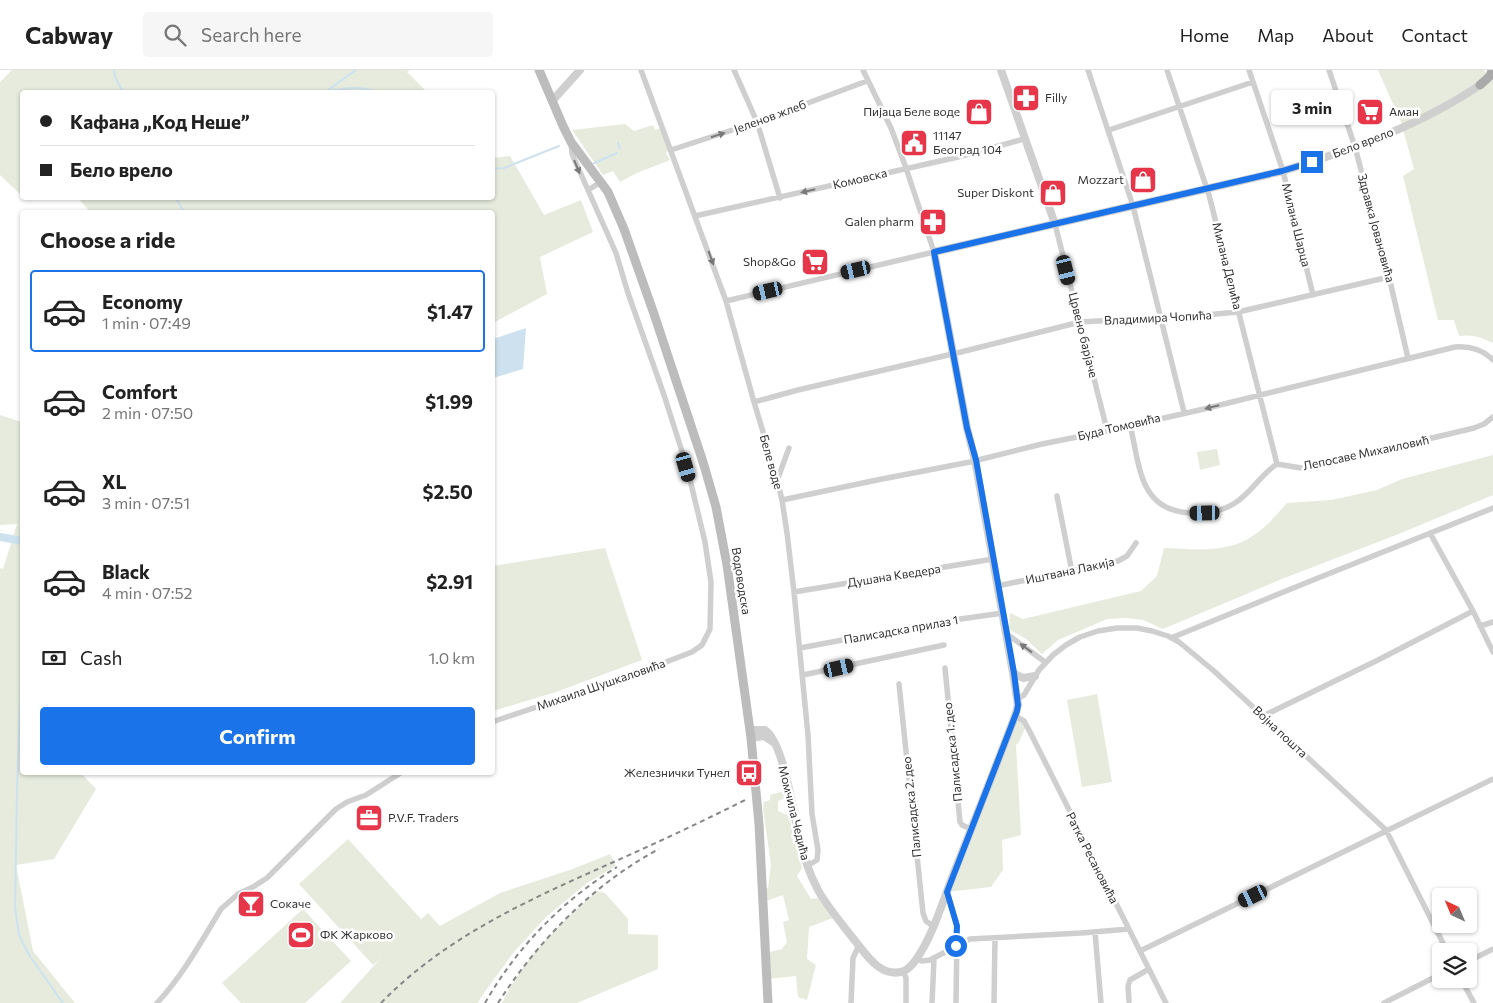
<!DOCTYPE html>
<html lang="en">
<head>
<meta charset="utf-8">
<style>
  :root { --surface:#fff; --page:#f6f6f6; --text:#222; --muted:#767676; --line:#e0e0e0; --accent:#1a73e8 }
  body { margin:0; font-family:Commissioner,sans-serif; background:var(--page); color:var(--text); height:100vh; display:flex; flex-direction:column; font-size:19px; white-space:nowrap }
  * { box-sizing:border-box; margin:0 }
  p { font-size:16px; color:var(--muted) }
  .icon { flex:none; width:28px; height:28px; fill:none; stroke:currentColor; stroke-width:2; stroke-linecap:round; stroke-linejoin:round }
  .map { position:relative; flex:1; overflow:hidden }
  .sheet { position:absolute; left:20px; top:140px; width:475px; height:565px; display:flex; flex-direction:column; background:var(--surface); border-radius:5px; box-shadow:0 1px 4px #0004 }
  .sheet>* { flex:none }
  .banner { position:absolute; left:20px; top:20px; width:475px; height:110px; border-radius:5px; box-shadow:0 1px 4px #0004; display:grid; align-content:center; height:110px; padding:0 20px; background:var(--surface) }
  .needle { width:32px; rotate:316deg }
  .buttons { position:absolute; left:1432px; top:818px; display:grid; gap:10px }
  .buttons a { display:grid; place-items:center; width:45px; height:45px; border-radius:5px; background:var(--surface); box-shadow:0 1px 4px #0004; font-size:25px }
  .end { position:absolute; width:22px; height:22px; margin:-11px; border:6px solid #1a73e8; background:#fff; box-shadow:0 0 0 2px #fff }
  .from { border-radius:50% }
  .bubble { position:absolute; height:35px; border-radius:5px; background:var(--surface); box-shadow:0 1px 4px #0004; font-size:16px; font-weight:700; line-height:35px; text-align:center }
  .car { position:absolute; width:15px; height:30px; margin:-15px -8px; border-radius:6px; box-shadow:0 0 4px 1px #0007; background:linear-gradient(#222 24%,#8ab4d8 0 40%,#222 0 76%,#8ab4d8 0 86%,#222 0) }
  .banner b { display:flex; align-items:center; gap:18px; height:48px; font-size:19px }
  .banner b+b { border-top:1px solid var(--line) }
  .banner i { width:12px; height:12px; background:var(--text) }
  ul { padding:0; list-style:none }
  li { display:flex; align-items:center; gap:15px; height:82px; margin:0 10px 8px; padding:0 10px; border:2px solid transparent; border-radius:5px }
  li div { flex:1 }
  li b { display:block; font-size:19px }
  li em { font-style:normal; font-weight:700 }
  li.current { border-color:var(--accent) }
  li>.icon { width:45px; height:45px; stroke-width:1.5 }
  h2 { padding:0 20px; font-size:22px; line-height:60px }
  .pay { display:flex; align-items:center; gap:12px; height:55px; padding:0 20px; font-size:19px }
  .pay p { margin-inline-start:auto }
  .action { display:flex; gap:10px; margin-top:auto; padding:10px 20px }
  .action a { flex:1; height:58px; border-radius:5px; background:var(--accent); color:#fff; font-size:20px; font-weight:700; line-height:58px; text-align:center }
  header { display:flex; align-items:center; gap:30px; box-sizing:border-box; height:70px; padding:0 25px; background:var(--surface); border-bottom:1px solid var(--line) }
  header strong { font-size:24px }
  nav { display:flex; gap:28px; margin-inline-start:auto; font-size:18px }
  .search { width:350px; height:45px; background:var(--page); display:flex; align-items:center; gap:12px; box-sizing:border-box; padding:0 18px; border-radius:5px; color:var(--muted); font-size:19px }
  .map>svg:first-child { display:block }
  .green { fill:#e6ebde }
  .water { fill:#cde2ee }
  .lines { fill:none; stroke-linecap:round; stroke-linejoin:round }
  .stream { stroke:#cde2ee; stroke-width:2 }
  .canal { stroke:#cde2ee; stroke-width:8 }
  .minor { stroke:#cfcfcf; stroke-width:5.5 }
  .tertiary { stroke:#cfcfcf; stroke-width:8 }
  .secondary { stroke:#bcbcbc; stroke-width:9 }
  .primary { stroke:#aaa; stroke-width:9 }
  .rail { stroke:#878787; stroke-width:2; stroke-dasharray:5 4; stroke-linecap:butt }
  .oneway { fill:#797979 }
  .route { stroke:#1a73e8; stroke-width:6 }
  .labels { text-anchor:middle; stroke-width:5; stroke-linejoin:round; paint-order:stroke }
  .poi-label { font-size:12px; fill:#323232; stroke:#fff; text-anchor:start }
  .street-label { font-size:12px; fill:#323232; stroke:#fff }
</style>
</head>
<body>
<header>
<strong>Cabway</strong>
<div class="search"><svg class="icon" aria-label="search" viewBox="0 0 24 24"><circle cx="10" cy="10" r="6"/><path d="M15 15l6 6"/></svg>Search here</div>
<nav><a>Home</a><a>Map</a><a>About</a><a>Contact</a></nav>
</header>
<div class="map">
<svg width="1493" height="933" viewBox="0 0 1493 933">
  <rect width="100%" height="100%" fill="#fff"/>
  <path class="green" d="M12,0H410L407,2L427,22H22V126L0,105V12Z
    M1378,0H1484L1493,11V273C1481,267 1472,264 1459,266L1454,250H1438L1403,106L1414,99L1401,52Z
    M625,54L634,61L653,55L655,60L661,58L669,80L666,83L670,90L637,103L620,112L613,101L603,105L572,60Z
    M510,86L544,145L581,130L593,162L540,187L547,224L493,253L492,142H90L78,128H492L493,88Z
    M0,345L22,352V702L81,703L96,719L54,789L16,795L33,881L75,933H0V498L3,499L17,454L0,455Z
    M1217,379L1220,395L1200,400L1197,382Z
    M1493,385V425L1396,465L1282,509L1163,559L1143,550L1126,548L1107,549L1058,570L1042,584L1026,569L1012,561L1009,558L1010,543L1023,549L1141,521L1157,506L1164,478C1195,479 1228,484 1254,465C1267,457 1277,444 1287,433L1331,430L1377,420L1402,409Z
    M605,478L642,590L556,622L493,641V496Z
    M1097,624L1112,712L1082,717L1067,630Z
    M1015,646L1026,656L1019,672L1016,675L1021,765L1002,770L1003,800L991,817L947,822Z
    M784,721L786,728L778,731V741L789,746L802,798L797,806L811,829L818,828L833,848L809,857L807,889L816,895L807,930L798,927L796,906L768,909L766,883L782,879L787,872L783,852L789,850L783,825L763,832L762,819L768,818L771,795L763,738L764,732L770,730V725Z
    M348,769L421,849L428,843L440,856L500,823L570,800L610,784L616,796L587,813L546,847L513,883L481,927L478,933H340L381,888L373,895L299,814Z
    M597,821L605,823L628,849V864L658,865V899L577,933H502C526,885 558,856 597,821Z
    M303,839L351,891L305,933H241L222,913Z"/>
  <path class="water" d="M526,258L523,299L493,308V269Z"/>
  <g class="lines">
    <path class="stream" d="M114,0L115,7L123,22
      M324,22C341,19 359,15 376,22
      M325,22L356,0
      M618,73L620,79
      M594,93L617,83
      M492,99L504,98L559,76
      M176,128L184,142
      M22,583L17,722L15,838L19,865L29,885L63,933"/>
    <path class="canal" d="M0,467L22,471"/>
    <path class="minor" d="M641,0L726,231L754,332L776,405L782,430L787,463L794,522L808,665L812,744L818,780L817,790L807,796
      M734,0L757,52L780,128
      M1088,0L1133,136L1184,342
      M1167,0L1209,125L1277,394
      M1249,0L1283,101L1313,225
      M1329,0L1355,77L1389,207L1408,288
      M1109,60L1253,12
      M671,80L757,52L867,11
      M588,120L601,112
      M695,146L958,87L1024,69
      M1055,154L1107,360
      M726,231L934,182L906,98L891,58L863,0
      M754,332L798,320L961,282L1080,252L1205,245L1238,242L1389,207
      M1130,355C1140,394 1138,441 1191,443C1206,444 1221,442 1235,433C1252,422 1261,404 1277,394L1301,398L1315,396L1474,358L1484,354L1493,347
      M778,408L789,378
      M1057,426L1072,502
      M782,430L877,410L970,392L1042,374L1102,362L1204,339L1455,277C1470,276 1482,279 1493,290
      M1430,463L1473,541L1493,582
      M997,516L1118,491L1127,486L1136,473
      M794,522L993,489
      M1480,556L1493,552
      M1007,564L1045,592
      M1171,568L1313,510L1493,438
      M800,578L939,552L1003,543
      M945,598L960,752L962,755L971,759
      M803,605L944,575
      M899,614L923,843L926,851L933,856
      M1017,629L1024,625L1039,600L1053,585L1066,575L1080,567L1098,561L1117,558H1137L1152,561L1168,566L1179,572L1214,601L1386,760L1447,881
      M1015,646L1024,651L1030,662L1166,933
      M1263,646L1378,590L1473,541
      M492,652L640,602L692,582L702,575L710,559L711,512L705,472L687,397L664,325L628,223L616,183L572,84L571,74
      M947,822L957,856V863L956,933
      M1095,862L1101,933
      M1140,881L1493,709
      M917,889L922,891L930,890L970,869L1081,863L1129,859
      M1469,891L1493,879
      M903,901L906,908V933
      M1461,909L1474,933
      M1129,931L1128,916L1130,910L1149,899
      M157,933C183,905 201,872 221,839L238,824L253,817L267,808L336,739L347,732L366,725L402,702
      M851,933L853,888L859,875
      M932,933L934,889
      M994,933L995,868
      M1384,933L1441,904"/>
    <path class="tertiary" d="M1001,0L1055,154
      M553,30L580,0
      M1013,603L1023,608L1035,606
      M750,660H765C784,673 793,743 799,766C803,785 809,803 818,820C828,838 843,855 856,872C867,886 882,909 904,901C908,899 912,895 915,891C932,868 943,831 953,805C974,752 995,699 1015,646L1018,635L1013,603L975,390L967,358L934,182L1283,101C1353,79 1422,55 1483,13
      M751,668L764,666L773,672"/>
    <path class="secondary" d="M539,0L563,56L571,72L608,122L624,159L654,244L703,392L716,437L727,495L751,668L759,754L768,933"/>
    <path class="primary" d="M1480,15L1490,6L1492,0"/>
    <path class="rail" d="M381,933C447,865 533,828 618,790C661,771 703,751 745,730
      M485,933C517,877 562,831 617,797
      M498,933C538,871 593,814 659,779"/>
  </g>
  <defs><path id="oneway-solid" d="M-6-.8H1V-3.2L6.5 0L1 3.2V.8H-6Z" transform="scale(1.25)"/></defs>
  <g class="oneway">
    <use href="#oneway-solid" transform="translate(718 65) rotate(-18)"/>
    <use href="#oneway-solid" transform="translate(577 97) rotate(67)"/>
    <use href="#oneway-solid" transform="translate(808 121) rotate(167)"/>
    <use href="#oneway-solid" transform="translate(711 188) rotate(70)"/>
    <use href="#oneway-solid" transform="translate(1212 337) rotate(166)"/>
    <use href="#oneway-solid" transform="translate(1026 578) rotate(-144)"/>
  </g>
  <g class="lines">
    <path class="route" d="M956,876L957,856L947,822L1009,662L1017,641L1018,635L1014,603L976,390L967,358L934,182L1282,101L1312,92"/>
  </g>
  <defs>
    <g id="pharmacy-square" transform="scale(1.4375)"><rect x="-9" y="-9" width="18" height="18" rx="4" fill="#e7364a" stroke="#fff"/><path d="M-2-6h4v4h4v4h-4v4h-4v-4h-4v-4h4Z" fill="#fff"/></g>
    <g id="shop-square" transform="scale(1.4375)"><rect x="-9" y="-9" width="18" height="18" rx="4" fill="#e7364a" stroke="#fff"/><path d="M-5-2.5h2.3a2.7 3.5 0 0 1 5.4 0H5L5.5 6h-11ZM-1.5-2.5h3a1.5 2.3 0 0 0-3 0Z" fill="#fff"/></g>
    <g id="supermarket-square" transform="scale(1.4375)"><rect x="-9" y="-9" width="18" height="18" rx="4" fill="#e7364a" stroke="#fff"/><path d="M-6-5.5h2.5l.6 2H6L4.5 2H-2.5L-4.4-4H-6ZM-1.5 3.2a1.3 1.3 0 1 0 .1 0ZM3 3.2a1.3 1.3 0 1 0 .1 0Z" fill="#fff"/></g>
    <g id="civic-square" transform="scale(1.4375)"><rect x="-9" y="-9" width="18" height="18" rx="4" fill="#e7364a" stroke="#fff"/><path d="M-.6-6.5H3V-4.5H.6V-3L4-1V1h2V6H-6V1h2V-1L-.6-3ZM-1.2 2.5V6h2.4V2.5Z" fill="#fff"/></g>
    <g id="bus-square" transform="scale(1.4375)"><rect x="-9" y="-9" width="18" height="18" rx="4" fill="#e7364a" stroke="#fff"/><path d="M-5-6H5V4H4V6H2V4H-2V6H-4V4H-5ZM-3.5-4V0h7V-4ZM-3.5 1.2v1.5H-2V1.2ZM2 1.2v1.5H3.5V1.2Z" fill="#fff"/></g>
    <g id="office-square" transform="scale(1.4375)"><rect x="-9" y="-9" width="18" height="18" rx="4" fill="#e7364a" stroke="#fff"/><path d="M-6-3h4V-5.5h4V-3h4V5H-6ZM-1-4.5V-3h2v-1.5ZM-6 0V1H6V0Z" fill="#fff"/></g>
    <g id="bar-square" transform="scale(1.4375)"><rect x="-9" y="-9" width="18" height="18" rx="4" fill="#e7364a" stroke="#fff"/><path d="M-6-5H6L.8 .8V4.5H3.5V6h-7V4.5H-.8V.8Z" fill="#fff"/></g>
    <g id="stadium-square" transform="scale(1.4375)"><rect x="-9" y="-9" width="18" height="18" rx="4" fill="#e7364a" stroke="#fff"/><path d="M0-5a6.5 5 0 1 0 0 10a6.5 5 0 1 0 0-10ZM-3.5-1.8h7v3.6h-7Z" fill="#fff"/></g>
  </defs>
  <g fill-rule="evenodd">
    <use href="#pharmacy-square" x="1026" y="28"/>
    <use href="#shop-square" x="979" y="42"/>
    <use href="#supermarket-square" x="1370" y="42"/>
    <use href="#civic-square" x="914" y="73"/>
    <use href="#shop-square" x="1143" y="110"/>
    <use href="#shop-square" x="1053" y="123"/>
    <use href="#pharmacy-square" x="933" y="152"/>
    <use href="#supermarket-square" x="815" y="192"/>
    <use href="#bus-square" x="749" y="703"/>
    <use href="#office-square" x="369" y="748"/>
    <use href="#bar-square" x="251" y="834"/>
    <use href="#stadium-square" x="301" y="865"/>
  </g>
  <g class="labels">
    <g class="poi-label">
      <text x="1045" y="32">Filly</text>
      <text x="960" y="46" text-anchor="end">Пијаца Беле воде</text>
      <text x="1389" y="46">Аман</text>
      <text x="933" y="70">11147<tspan x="933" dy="14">Београд 104</tspan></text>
      <text x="1124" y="114" text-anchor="end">Mozzart</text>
      <text x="1034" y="127" text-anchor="end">Super Diskont</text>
      <text x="914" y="156" text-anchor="end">Galen pharm</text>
      <text x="796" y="196" text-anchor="end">Shop&amp;Go</text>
      <text x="730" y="707" text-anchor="end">Железнички Тунел</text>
      <text x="388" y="752">P.V.F. Traders</text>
      <text x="270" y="838">Сокаче</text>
      <text x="320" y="869">ФК Жарково</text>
    </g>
    <g class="street-label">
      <text transform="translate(770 47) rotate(-20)" y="4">Јеленов жлеб</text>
      <text transform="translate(1363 73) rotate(-21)" y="4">Бело врело</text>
      <text transform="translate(860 109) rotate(-13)" y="4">Комовска</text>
      <text transform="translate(1296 155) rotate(76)" y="4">Милана Шарца</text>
      <text transform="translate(1376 158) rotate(75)" y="4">Здравка Јовановића</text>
      <text transform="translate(1227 196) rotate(76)" y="4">Милана Делића</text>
      <text transform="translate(1158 248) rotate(-3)" y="4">Владимира Чопића</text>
      <text transform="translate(1083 265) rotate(76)" y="4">Црвено барјаче</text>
      <text transform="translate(1119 357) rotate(-13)" y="4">Буда Томовића</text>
      <text transform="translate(1366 383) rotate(-12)" y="4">Лепосаве Михаиловић</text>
      <text transform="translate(771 392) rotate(74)" y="4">Беле воде</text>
      <text transform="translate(1070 501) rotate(-12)" y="4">Иштвана Лакија</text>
      <text transform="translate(894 506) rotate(-9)" y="4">Душана Кведера</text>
      <text transform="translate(741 511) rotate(81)" y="4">Водоводска</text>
      <text transform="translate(901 560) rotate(-10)" y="4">Палисадска прилаз 1</text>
      <text transform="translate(601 615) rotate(-19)" y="4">Михаила Шушкаловића</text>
      <text transform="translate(1280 662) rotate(43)" y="4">Војна пошта</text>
      <text transform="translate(953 682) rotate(-96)" y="4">Палисадска 1. део</text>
      <text transform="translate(912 737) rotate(-96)" y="4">Палисадска 2. део</text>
      <text transform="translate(794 743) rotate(76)" y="4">Момчила Чедића</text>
      <text transform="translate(1092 788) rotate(63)" y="4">Ратка Ресановића</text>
    </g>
  </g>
</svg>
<div class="buttons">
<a><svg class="needle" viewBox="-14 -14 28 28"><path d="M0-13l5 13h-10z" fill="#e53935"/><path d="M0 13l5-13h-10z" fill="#767676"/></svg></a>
<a><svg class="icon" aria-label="layers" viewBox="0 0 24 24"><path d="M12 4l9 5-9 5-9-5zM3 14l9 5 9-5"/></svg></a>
</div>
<i class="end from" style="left:956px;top:876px"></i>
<i class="end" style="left:1312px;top:92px"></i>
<div class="bubble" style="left:1271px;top:20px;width:82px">3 min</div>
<i class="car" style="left:856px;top:200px;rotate:257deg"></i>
<i class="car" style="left:1066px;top:200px;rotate:166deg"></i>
<i class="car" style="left:768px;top:221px;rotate:257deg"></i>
<i class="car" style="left:686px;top:397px;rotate:164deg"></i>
<i class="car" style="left:1205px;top:443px;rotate:269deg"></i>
<i class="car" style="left:839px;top:598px;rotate:77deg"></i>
<i class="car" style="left:1253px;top:826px;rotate:244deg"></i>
<div class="banner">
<b><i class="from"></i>Кафана „Код Неше”</b>
<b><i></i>Бело врело</b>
</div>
<section class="sheet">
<h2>Choose a ride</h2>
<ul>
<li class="current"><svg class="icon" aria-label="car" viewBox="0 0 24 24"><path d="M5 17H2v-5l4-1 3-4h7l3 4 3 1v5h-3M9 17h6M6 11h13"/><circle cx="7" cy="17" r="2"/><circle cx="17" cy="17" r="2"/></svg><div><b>Economy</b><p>1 min · 07:49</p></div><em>$1.47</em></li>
<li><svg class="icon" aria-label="car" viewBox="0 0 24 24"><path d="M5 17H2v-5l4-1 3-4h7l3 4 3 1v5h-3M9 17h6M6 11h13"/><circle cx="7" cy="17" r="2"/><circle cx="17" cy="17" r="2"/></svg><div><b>Comfort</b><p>2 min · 07:50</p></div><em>$1.99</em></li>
<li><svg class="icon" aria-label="car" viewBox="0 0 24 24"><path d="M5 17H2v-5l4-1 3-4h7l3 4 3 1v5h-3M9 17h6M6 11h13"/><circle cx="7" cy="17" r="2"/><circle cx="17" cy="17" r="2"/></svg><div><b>XL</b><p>3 min · 07:51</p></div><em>$2.50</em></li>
<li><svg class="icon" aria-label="car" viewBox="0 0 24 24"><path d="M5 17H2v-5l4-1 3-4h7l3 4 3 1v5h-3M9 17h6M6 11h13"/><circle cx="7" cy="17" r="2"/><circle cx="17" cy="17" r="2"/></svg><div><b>Black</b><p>4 min · 07:52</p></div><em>$2.91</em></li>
</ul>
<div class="pay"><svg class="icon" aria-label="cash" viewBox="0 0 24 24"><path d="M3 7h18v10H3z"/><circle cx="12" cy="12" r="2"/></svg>Cash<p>1.0 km</p></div>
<div class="action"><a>Confirm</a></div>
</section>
</div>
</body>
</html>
